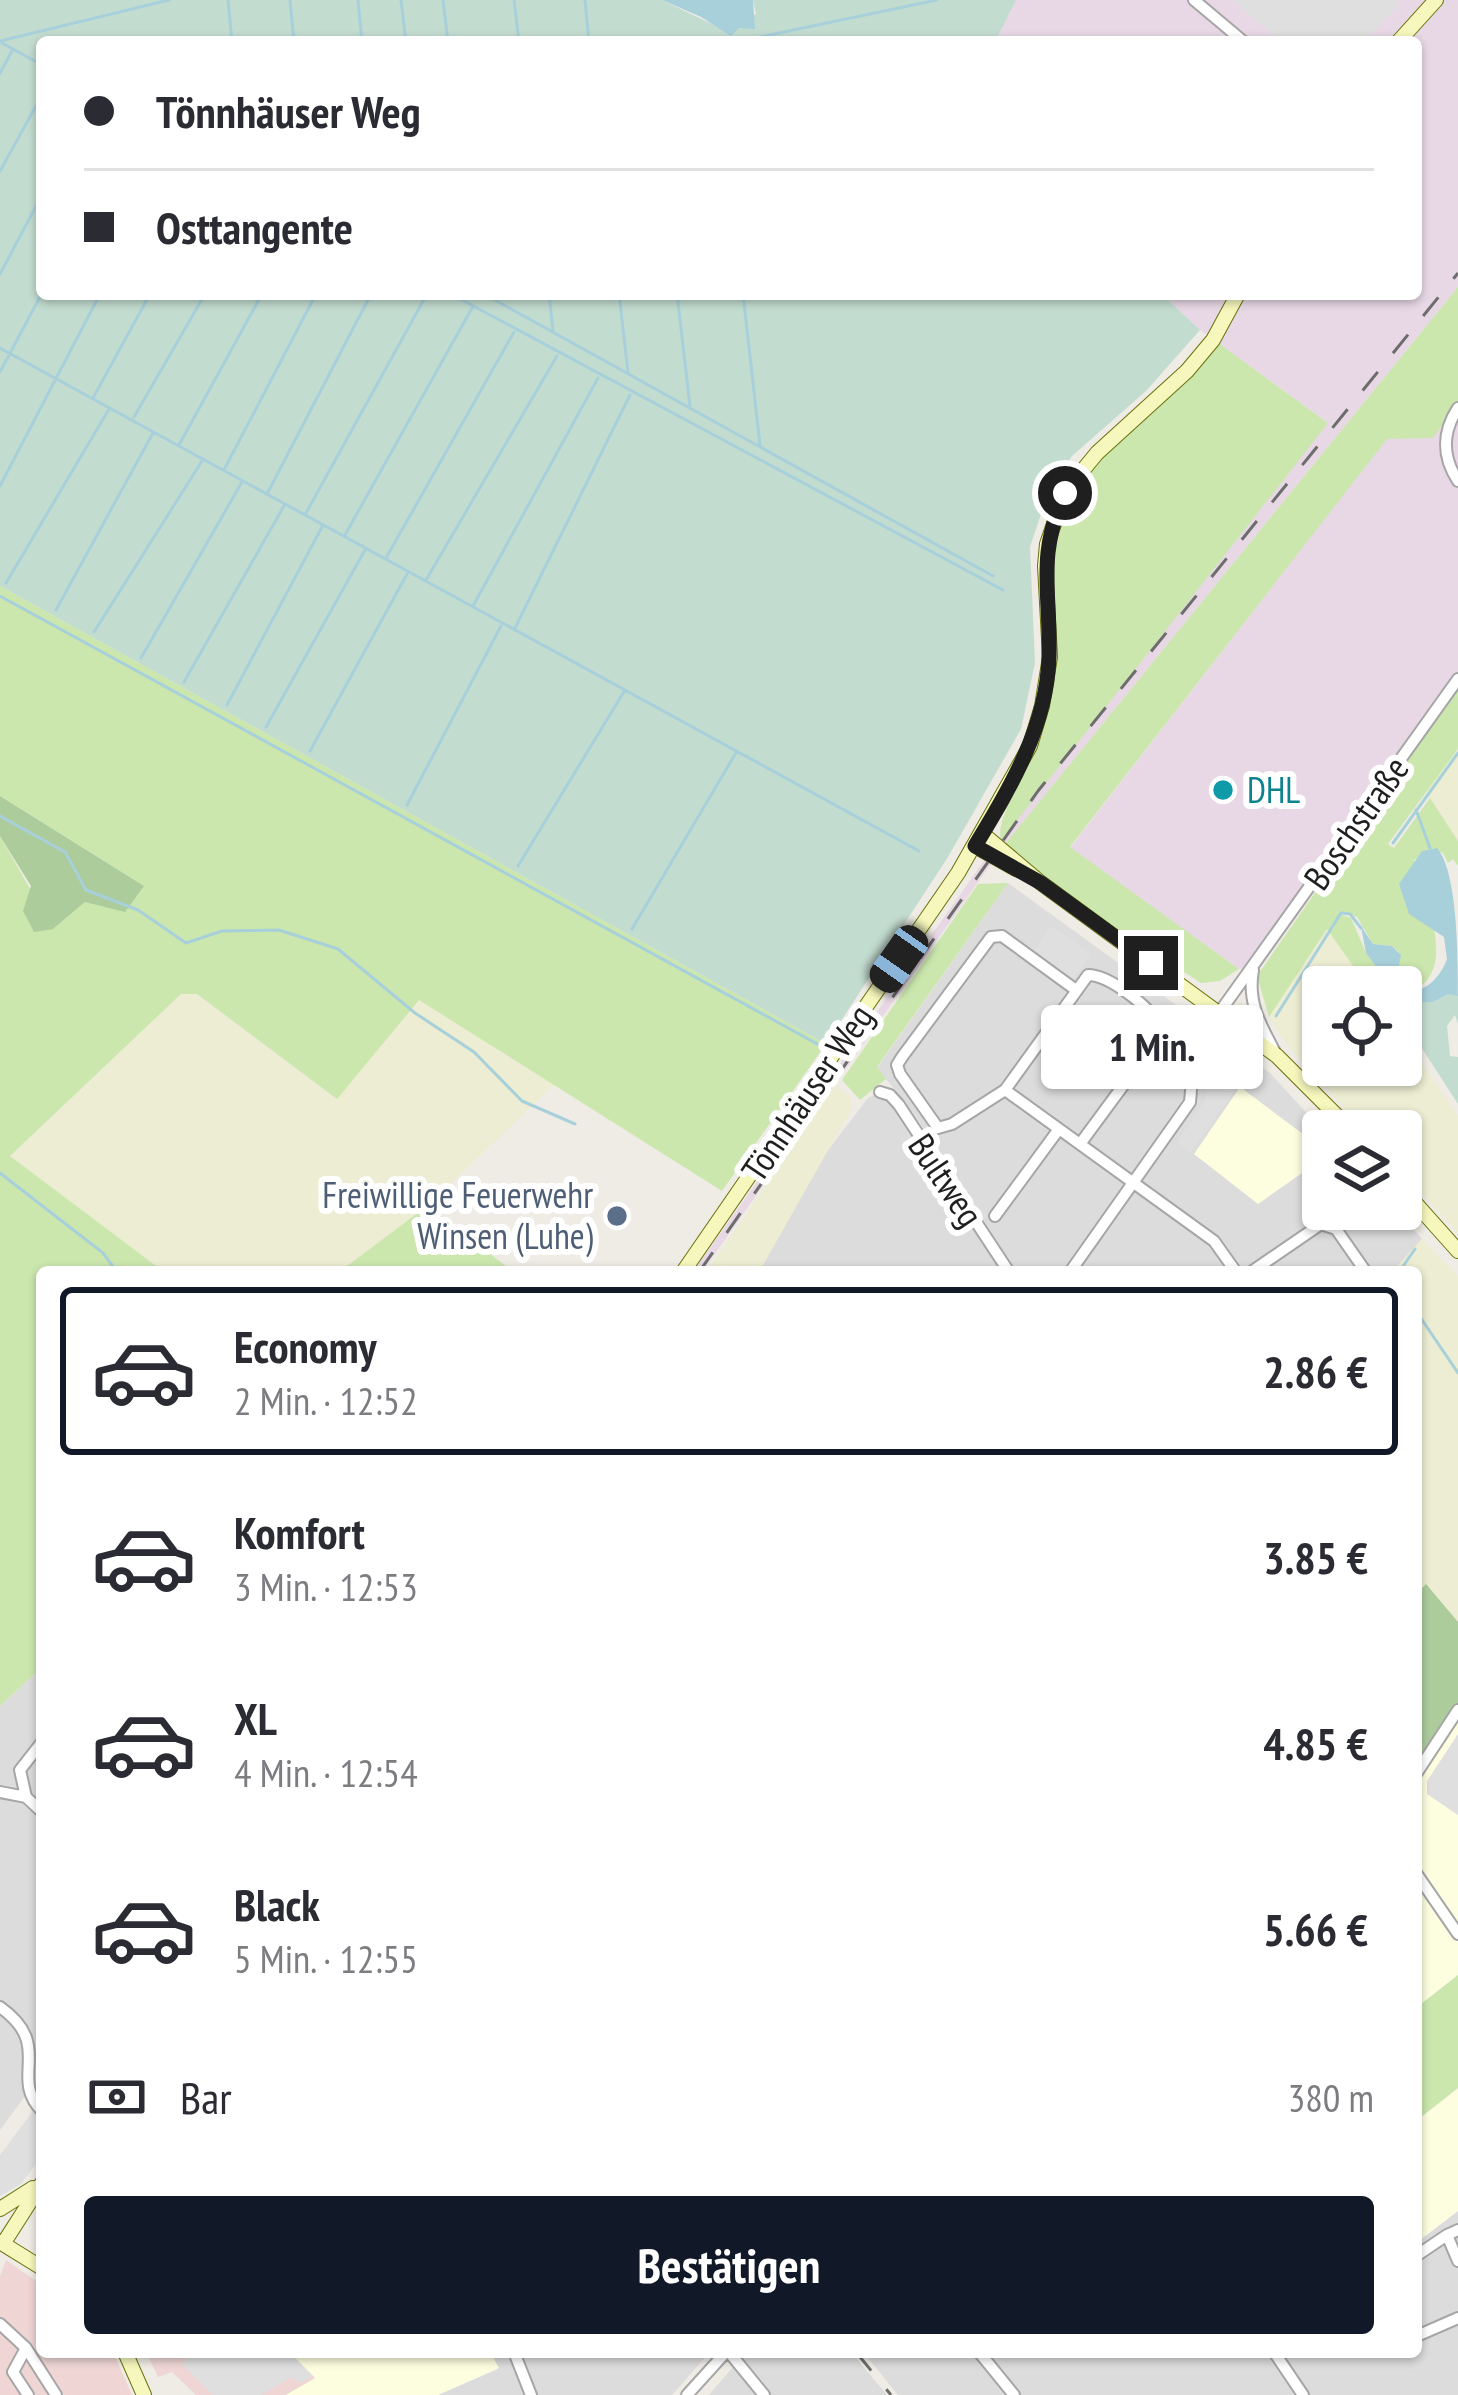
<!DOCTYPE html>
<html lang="de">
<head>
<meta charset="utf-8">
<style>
  :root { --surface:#fff; --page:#f2f2f3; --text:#2b2b33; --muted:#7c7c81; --line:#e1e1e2; --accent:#111827 }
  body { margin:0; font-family:"PT Sans Narrow",sans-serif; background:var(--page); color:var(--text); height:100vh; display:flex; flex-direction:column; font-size:45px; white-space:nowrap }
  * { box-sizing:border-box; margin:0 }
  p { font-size:39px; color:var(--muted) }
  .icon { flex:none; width:66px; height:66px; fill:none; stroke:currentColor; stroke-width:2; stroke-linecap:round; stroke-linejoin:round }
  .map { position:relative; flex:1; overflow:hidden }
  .drawer { position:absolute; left:36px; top:1266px; width:1386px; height:1092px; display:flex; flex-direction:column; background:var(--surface); border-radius:12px; box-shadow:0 3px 9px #0004 }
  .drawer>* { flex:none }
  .top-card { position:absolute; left:36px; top:36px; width:1386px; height:264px; border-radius:12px; box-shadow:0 3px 9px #0004; display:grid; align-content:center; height:264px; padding:0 48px; background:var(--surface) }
  .buttons { position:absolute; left:1302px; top:966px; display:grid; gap:24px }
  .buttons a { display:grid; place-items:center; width:120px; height:120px; border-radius:12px; background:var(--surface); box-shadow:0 3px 9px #0004; font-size:60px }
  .end { position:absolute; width:54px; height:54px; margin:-27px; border:15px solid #1f1f1f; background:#fff; box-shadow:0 0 0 6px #fff }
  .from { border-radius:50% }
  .bubble { position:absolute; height:84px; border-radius:12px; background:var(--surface); box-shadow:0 3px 9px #0004; font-size:39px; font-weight:700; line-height:84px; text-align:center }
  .car { position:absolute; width:36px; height:72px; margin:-36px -18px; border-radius:15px; box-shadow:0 0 9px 3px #0007; background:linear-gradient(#222 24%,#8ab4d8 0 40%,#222 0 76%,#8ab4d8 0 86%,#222 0) }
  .top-card b { display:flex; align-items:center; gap:42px; height:114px; font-size:45px }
  .top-card b+b { border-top:3px solid var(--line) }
  .top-card i { width:30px; height:30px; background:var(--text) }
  ul { padding:21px 0 0; list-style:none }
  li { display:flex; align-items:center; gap:36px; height:168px; margin:0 24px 18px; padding:0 24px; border:6px solid transparent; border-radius:12px }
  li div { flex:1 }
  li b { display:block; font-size:45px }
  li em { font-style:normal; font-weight:700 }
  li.selected { border-color:var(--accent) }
  li>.icon { width:108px; height:108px; stroke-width:1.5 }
  .pay { display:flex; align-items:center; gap:30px; height:132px; padding:0 48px; font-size:45px }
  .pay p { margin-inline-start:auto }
  .action { display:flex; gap:24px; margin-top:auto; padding:24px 48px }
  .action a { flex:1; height:138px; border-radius:12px; background:var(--accent); color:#fff; font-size:48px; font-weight:700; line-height:138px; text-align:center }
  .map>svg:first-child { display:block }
  .residential { fill:#dddcdc }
  .commercial { fill:#efd6d5 }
  .industrial { fill:#e8d8e5 }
  .education { fill:#fdfde0 }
  .farmland { fill:#ecedd2 }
  .grass { fill:#cbe7ae }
  .forest { fill:#accc9c }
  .wetland { fill:#c3dcd0 }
  .parking { fill:#dfdfdf }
  .water { fill:#a8d0db }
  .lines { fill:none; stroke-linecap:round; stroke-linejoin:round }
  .stream { stroke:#a8d0db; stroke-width:3 }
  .street-casing { stroke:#a6a6a6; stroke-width:14 }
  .secondary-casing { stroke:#69710a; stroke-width:16 }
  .street { stroke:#fff; stroke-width:10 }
  .secondary { stroke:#f5f7bc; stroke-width:14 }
  .rail { stroke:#6d6d6d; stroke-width:3; stroke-dasharray:24 24; stroke-linecap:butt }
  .route { stroke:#1f1f1f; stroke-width:15 }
  .culture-dot { fill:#0f9aa8; stroke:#fff; stroke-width:4.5 }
  .service-dot { fill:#5c6f8a; stroke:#fff; stroke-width:4.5 }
  .labels { text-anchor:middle; stroke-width:12; stroke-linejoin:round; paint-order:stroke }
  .culture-label { font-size:36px; fill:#0d838f; stroke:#fff; text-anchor:start }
  .street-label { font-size:36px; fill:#1f1f1f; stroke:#fff }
  .service-label { font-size:36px; fill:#4e5e75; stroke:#fff; text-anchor:end }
</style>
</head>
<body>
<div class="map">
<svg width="1458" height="2395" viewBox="0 0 1458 2395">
  <rect width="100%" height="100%" fill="#efece5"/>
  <path class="residential" d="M1008,883L1270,1073L1323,1131V1209H1395L1422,1239L1392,1272H1017L914,1114L877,1068Z
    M880,1092L890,1095L1009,1272H759L825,1154L868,1098Z
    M42,1667V2073L0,2130V1706Z
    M1458,2211V2395H898L863,2352H1416V2243Z
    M490,2352H710L672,2395H438L498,2369Z
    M746,2352H851L887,2395H709Z"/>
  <path class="commercial" d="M6,2260L42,2285V2352H113L132,2395H0V2276Z
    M146,2352H289L316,2378L286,2395H196L172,2372L158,2377Z"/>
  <path class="industrial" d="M1016,0H1458V287L1005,844L702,1272H693L1000,838L1327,422L1200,330L1162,294H1416V42H995Z
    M1458,403V679L1254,967L1239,969L1070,848L1387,438H1433Z"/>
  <path class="education" d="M1240,1087L1303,1134L1322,1159L1258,1204L1194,1154Z
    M1458,1710V1975L1416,2008V1774Z
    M1458,2088V2211L1416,2243V2121Z
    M289,2352H490L499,2368L438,2395H286L315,2378Z"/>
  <path class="farmland" d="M1458,749V841L1426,792Z
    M1327,929L1368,987H1323V1065H1401V1034L1458,1115V1233L1401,1170V1131H1365L1287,1045L1269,1017Z
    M181,994H196L336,1099L418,999L554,1085L427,1206L339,1272H164L9,1157Z
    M835,1086L850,1096L852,1108L759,1272H706Z
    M1422,1239L1458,1276V1622L1426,1585L1416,1594V1272H1392Z"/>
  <path class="grass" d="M1458,287V403L1433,438L1387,439L1070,847L1239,969L1220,981L1201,983L1083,907L1005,844Z
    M1217,342L1328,423L1001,841C993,816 1040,749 1047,714C1063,626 1028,555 1086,473Z
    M0,586L826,1044L722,1191L419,1000L337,1099L197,994H181L10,1156L164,1272H42V1667L0,1706V836L53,929L85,902L144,886L0,796Z
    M1458,688V749L1388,844L1394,848L1430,798L1458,841V866L1453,859L1448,863L1443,853L1431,849L1414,860C1428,902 1458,976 1410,991L1399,976V952L1392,946L1373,944L1357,917L1342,912L1339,914L1351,918L1366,953L1391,987H1368L1327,929L1269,1017L1257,976Z
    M1008,883L877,1067L886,1079L860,1100L842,1080L978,884Z
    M427,1206L514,1272H339Z
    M1458,1975V2088L1416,2121V2008Z"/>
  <path class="forest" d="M0,796L144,886L125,912L85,902L53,929L34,932L23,911L31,886L0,836Z
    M1426,1584L1458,1622V1710L1416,1774V1594Z"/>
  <path class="wetland" d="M0,0H662L718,27L756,14L753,0H1016L995,42H42V294H1162L1200,330L1146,391L1072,456L1048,493L1030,547L1035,663L1021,729L948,857L826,1044L0,586Z
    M1448,993L1458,996V1024L1455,1015L1447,1026L1450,1056L1458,1057V1104L1401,1016V1002H1433Z"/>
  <path class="parking" d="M1233,0H1396L1400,4L1363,42H1281Z
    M1051,926L1091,954L1073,980L1033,952Z
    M1218,1044L1238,1059L1226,1077L1237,1087L1191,1152L1177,1142L1206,1099V1060Z
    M1458,1734V1815L1427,1794V1781Z
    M42,2099V2156L21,2184L0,2196V2155Z
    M194,2352H289L313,2376L300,2383L292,2377L261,2395H213L182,2364Z"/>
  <path class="water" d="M662,0H753L755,29L739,28L731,36L701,17Z
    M1437,848C1458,872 1458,959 1458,996L1448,994L1433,1002L1404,1003L1401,987H1391L1366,953L1361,926L1373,944L1392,946L1401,955L1398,972L1406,989C1425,995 1441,976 1447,959L1444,937L1409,914L1399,884L1422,851Z"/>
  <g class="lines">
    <path class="stream" d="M228,0L232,42
      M290,0L294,42
      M358,0L362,42
      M401,0L406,42
      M443,0L448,42
      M514,0L519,42
      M585,0L589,42
      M0,41L169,0
      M736,42L937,0
      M2,43L42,65
      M0,73L12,51
      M0,171L42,95
      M0,274L42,195
      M451,294L1003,590
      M484,294L993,576
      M549,294L553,331
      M619,294L628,372
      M677,294L690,406
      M743,294L760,445
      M0,348L919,851
      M0,372L42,293
      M93,398L150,294
      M134,417L205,294
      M179,445L262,294
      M225,468L316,294
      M0,486L100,294
      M267,494L371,294
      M306,513L427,294
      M345,535L472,308
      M386,558L514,332
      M426,580L557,356
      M6,583L109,409
      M0,596L821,1046
      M473,606L598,378
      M56,610L153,433
      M515,628L630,395
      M94,632L202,461
      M141,658L242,482
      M184,682L284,506
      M227,705L322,527
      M266,727L365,550
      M310,751L407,574
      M407,805L501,626
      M1416,810L1430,848
      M0,816L65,852L86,890L138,910L186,943L222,931L279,930L338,949L415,1013L474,1052L522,1101L575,1124
      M1393,843L1458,753
      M518,866L625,690
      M632,929L737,751
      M1276,1016L1341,913L1350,914L1361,928
      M0,1173L103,1253L117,1272
      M1399,1272L1415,1249
      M1416,1311L1458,1373"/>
    <g class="street-casing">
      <path id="street" d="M1194,0L1244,42
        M1458,408C1442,432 1442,457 1458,481
        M1253,970C1247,1003 1261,1026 1276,1054
        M1076,990L1002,936L991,937L902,1057L897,1065L900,1074L938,1128L952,1124L1005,1090L1214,1241L1236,1272
        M1198,1044L1216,1028L1219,1013L1458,679
        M1005,1090L1088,975C1109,975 1147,1005 1158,1023L1139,1052L1136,1068L1080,1144
        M880,1092L890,1095L899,1105L1009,1272
        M995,1216L1059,1129
        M1070,1272L1190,1102L1194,1057L1204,1019L1219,1013
        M1251,1272L1321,1224L1336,1229L1366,1272
        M1416,1774L1458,1710
        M0,1792L26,1797L42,1812
        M26,1797L20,1770L42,1742
        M1416,1873L1458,1934
        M0,2007C55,2046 8,2077 42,2111
        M1458,2230L1447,2235L1458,2261
        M1416,2256L1447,2235
        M0,2324L26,2348L56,2395
        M1419,2335L1458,2318
        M26,2348L13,2372L28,2395
        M514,2352L531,2395
        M729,2352L764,2395
        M979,2352L1014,2395
        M1274,2352L1303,2395
        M687,2395L726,2352"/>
    </g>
    <g class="secondary-casing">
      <path id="secondary" d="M1398,42L1436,0
        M983,834L1041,883L1277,1056L1352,1131
        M975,846L1016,869
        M1401,1187L1458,1251
        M683,1272L958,873L1030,746L1042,706L1050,657L1045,566L1047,544L1065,492L1097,453L1187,371L1213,340L1238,294
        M0,2209L33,2188
        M0,2242L42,2268
        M3,2244L42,2183
        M125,2352L144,2395"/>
    </g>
    <use href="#street" class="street"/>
    <use href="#secondary" class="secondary"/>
    <path class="rail" d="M699,1272L1038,791L1458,273
      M856,2352L891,2395"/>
  </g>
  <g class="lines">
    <path class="route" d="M1065,493C1036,557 1051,591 1049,657C1047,727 1010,788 975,846L1041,883L1151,963"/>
  </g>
  <circle class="culture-dot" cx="1223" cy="790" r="12"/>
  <circle class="service-dot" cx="617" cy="1216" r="12"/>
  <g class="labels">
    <g class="culture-label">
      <text x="1247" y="803">DHL</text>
    </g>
    <g class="street-label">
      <text transform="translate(1356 823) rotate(-55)" y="13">Boschstraße</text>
      <text transform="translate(807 1093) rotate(-56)" y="13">Tönnhäuser Weg</text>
      <text transform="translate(946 1180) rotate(56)" y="13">Bultweg</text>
    </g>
    <g class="service-label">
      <text x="593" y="1208">Freiwillige Feuerwehr<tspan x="593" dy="41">Winsen (Luhe)</tspan></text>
    </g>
  </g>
</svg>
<div class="buttons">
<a><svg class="icon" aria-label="locate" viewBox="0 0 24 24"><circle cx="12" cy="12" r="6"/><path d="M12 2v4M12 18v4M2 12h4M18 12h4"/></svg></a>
<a><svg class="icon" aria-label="layers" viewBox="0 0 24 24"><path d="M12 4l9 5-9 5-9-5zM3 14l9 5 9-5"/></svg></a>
</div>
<i class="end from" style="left:1065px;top:493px"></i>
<i class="end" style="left:1151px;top:963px"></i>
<div class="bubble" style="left:1041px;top:1005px;width:222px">1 Min.</div>
<i class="car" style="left:899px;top:959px;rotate:215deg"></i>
<div class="top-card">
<b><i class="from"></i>Tönnhäuser Weg</b>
<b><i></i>Osttangente</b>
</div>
<section class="drawer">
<ul>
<li class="selected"><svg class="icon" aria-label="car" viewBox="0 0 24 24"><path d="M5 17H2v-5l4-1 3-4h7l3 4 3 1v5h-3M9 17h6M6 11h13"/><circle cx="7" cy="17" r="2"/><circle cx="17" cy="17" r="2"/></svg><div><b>Economy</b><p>2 Min. · 12:52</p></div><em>2.86 €</em></li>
<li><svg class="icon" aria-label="car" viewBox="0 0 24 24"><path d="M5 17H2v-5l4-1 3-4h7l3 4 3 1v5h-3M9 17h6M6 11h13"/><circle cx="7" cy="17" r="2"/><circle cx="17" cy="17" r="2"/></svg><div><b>Komfort</b><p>3 Min. · 12:53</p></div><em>3.85 €</em></li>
<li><svg class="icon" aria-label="car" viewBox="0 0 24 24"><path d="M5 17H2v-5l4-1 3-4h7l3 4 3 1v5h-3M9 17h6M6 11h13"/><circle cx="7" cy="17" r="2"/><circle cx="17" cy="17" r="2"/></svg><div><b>XL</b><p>4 Min. · 12:54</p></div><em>4.85 €</em></li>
<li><svg class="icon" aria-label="car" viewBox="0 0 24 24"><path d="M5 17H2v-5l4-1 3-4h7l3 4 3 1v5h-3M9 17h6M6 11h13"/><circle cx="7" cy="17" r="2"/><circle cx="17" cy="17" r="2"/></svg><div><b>Black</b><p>5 Min. · 12:55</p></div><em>5.66 €</em></li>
</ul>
<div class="pay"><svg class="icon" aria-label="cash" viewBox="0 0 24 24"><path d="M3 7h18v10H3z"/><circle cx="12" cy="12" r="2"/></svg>Bar<p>380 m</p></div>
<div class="action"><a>Bestätigen</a></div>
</section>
</div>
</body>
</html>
